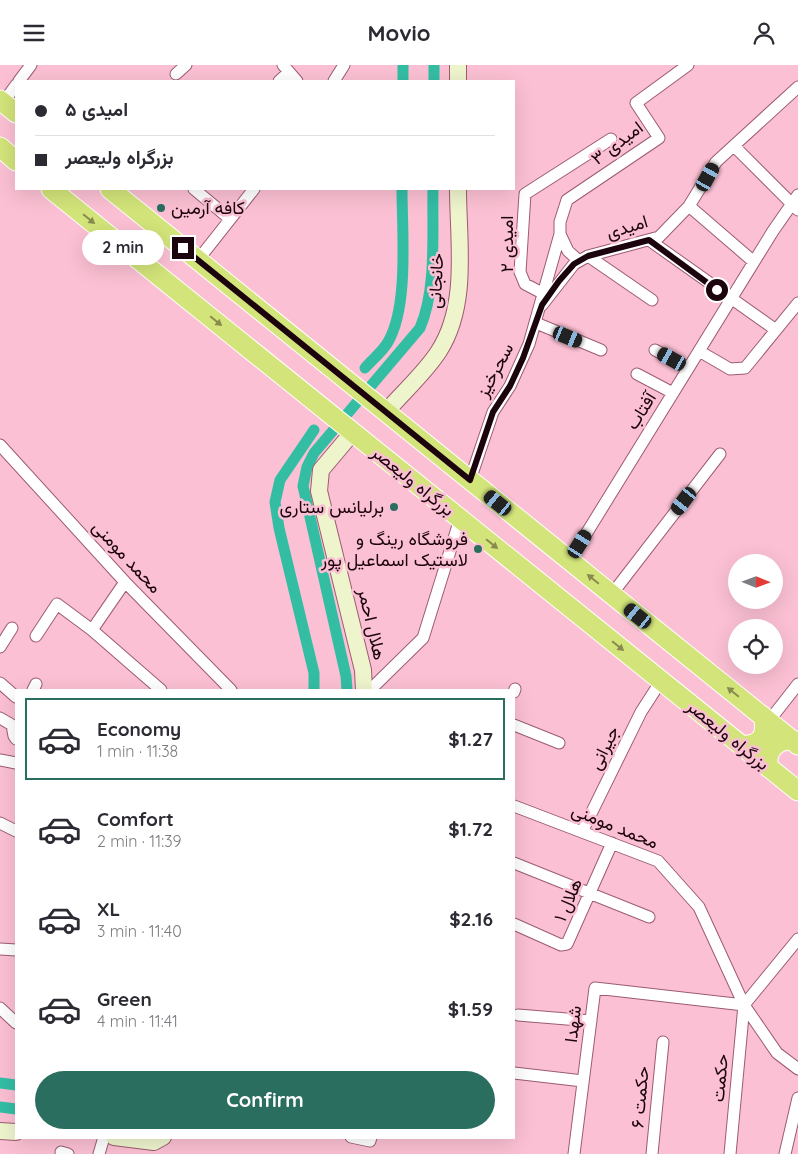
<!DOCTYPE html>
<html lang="en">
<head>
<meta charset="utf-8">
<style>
  :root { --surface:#fff; --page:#f7f7f7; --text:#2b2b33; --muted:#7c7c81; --line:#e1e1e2; --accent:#2a6e60 }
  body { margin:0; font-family:Quicksand,Vazirmatn,sans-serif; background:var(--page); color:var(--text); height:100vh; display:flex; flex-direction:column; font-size:19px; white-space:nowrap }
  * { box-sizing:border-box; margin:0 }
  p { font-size:16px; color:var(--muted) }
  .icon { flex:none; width:28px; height:28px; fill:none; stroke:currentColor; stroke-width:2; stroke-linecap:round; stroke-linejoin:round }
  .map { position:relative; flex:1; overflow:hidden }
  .panel { position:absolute; left:15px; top:624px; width:500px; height:450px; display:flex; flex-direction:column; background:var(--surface); border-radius:0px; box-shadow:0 5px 20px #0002 }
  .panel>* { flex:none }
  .banner { position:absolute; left:15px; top:15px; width:500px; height:110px; border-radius:0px; box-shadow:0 5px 20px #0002; display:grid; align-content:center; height:110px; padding:0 20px; background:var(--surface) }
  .needle { width:32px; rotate:91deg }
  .controls { position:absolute; left:728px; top:489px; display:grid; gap:10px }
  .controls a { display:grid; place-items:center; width:55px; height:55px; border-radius:50%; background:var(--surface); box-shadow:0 5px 20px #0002; font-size:25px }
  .end { position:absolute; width:22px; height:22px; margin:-11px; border:6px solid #1b040d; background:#fff; box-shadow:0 0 0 2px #fff }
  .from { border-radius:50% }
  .bubble { position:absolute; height:35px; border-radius:18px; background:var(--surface); box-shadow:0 5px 20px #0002; font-size:16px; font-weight:800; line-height:35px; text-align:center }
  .car { position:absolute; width:15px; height:30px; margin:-15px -8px; border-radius:6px; box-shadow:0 0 4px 1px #0007; background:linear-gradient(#222 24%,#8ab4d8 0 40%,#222 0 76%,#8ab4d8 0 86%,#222 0) }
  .banner b { display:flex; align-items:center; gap:18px; height:48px; font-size:19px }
  .banner b+b { border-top:1px solid var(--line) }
  .banner i { width:12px; height:12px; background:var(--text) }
  ul { padding:9px 0 0; list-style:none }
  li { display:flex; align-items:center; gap:15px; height:82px; margin:0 10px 8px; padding:0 10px; border:2px solid transparent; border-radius:0px }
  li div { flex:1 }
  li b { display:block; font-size:19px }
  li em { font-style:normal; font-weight:800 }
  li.selected { border-color:var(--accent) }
  li>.icon { width:45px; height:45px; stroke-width:1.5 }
  .action { display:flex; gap:10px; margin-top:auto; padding:10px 20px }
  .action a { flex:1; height:58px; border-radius:30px; background:var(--accent); color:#fff; font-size:20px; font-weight:800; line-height:58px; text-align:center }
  header { display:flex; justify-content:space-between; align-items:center; height:65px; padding:0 20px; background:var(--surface); font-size:22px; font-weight:800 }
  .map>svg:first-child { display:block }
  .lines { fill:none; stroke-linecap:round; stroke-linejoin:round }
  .canal { stroke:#33bea4; stroke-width:11 }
  .minor-casing { stroke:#9d5b73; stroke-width:13 }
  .secondary-casing { stroke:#9d5b73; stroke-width:18 }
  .trunk-casing { stroke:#fff; stroke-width:21 }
  .minor { stroke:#fff; stroke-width:11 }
  .secondary { stroke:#eef5cd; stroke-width:16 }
  .trunk { stroke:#d3e47a; stroke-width:19 }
  .oneway { fill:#898a4e }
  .route { stroke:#1b040d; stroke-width:6 }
  .poi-dot { fill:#2a6e60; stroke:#fbc0d3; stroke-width:2 }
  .labels { text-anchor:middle; stroke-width:5; stroke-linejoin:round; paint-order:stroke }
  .street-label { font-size:18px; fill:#1b040d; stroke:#fbc0d3 }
  .poi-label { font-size:18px; fill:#1b040d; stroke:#fbc0d3; text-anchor:end }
</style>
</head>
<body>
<header><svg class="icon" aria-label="menu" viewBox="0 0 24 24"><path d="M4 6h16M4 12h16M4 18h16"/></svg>Movio<svg class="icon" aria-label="person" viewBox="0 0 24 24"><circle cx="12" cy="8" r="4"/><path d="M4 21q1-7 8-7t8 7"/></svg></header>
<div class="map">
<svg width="798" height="1089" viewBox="0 0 798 1089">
  <rect width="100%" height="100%" fill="#fbc0d3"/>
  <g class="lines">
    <path class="canal" d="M403,16V0
      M434,16V0
      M365,303C372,295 383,286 388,277C409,241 402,166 402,124
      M314,365L280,415L275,437L279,463L314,608V625
      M347,625L346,611L303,421L307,402L314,388L420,263C437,224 432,167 433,124
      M0,1018L16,1020
      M0,1042L16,1044"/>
    <g class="minor-casing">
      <path id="minor" d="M283,0L297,16
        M176,9L186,0
        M19,16L31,0
        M279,16L289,7
        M334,16L344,0
        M3,38L16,20
        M734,81L798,145
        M194,124L230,154
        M689,141L754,197
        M649,175L776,265
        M588,191L652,235
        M198,195L254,124
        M579,196L568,186L560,169V157L567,135L659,73L636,38L688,0
        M544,229L525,219L520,207L525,129L611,74
        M542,240L574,199L588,191L659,172L689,141L716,97L798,22
        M536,258L601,285
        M655,285L688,303
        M699,286L730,304L745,303L798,238
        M637,309L673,328
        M0,380L125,517L231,625
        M470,415L493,347L510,321L529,279L560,169
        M570,495L773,166L798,130
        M125,517L92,565L161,625
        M612,529L720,389
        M36,571L57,539L92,565
        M0,582L12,563
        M0,618L16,632
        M33,625L36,619
        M370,625L423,573L460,454
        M514,627L515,624
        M0,653L12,660L14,671L16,674
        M769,656L798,619
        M514,660L559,678
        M0,695L16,698
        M514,741L658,796L699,842L744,940L777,988L798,1004
        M0,758L16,766
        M582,767L641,647L661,616
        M514,798L649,852
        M514,859L561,880L567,879L612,778
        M0,884L16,885
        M744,940L798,874
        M0,943L16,958
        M518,950L591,956
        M514,1008L583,1016
        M351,1072L370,1076L371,1072
        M61,1087L68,1089
        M99,1089L104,1072
        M574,1089L595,923L744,940
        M652,1089L663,977
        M730,1089L744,940
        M785,1089L798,1033"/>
    </g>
    <g class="secondary-casing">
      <path id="secondary" d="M458,16V0
        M386,347C403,327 425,308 439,286C469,239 458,176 458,124
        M353,367L321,405L319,426L363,605L364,625
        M0,1066L16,1067
        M114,1072L154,1077L163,1072"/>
    </g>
    <g class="trunk-casing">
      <path id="trunk" d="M0,35L16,48
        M0,82L16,96
        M51,124L798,726
        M110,124L798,680
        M741,680C761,682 768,669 763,651
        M769,703C764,687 776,674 793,675"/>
    </g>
    <use href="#minor" class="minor"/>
    <use href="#secondary" class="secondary"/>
    <use href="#trunk" class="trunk"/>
  </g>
  <defs><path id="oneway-solid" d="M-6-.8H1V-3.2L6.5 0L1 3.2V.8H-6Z" transform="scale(1.25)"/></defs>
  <g class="oneway">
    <use href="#oneway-solid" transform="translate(89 154) rotate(39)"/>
    <use href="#oneway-solid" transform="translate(216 256) rotate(39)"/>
    <use href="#oneway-solid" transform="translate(492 479) rotate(39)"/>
    <use href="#oneway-solid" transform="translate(593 514) rotate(-141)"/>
    <use href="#oneway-solid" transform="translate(618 581) rotate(39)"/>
    <use href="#oneway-solid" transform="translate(733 627) rotate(-141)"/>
  </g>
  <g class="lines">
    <path class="route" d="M183,183L470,415L493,347L510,321L523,293L542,240L559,216L574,199L588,191L649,175L717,225"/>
  </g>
  <g class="poi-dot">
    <circle cx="161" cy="143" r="5"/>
    <circle cx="394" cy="442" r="5"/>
    <circle cx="478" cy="484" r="5"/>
  </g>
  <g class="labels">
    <g class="street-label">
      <text transform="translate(617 78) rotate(-37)" y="6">امیدی ۳</text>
      <text transform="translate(627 162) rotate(-17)" y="6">امیدی</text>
      <text transform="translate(507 179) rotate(-90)" y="6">امیدی ۲</text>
      <text transform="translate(436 216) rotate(-87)" y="6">خانجانی</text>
      <text transform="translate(495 305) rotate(-62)" y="6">سحرخیز</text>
      <text transform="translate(641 346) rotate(-58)" y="6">آفتاب</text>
      <text transform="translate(413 416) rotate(39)" y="6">بزرگراه ولیعصر</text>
      <text transform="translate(127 492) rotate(47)" y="6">محمد مومنی</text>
      <text transform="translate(372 559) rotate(77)" y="6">هلال احمر</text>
      <text transform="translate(728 670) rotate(39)" y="6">بزرگراه ولیعصر</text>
      <text transform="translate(604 683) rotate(-64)" y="6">جیرانی</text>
      <text transform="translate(615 761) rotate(22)" y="6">محمد مومنی</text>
      <text transform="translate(568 835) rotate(-67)" y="6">هلال ۱</text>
      <text transform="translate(573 959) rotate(-83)" y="6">شهدا</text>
      <text transform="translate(720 1013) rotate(-85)" y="6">حکمت</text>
      <text transform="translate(640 1032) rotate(-85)" y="6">حکمت ۶</text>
    </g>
    <g class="poi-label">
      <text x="171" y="149" text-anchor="start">کافه آرمین</text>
      <text x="384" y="448">برلیانس ستاری</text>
      <text x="468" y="480">فروشگاه رینگ و<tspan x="468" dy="21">لاستیک اسماعیل پور</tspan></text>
    </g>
  </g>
</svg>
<div class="controls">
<a><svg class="needle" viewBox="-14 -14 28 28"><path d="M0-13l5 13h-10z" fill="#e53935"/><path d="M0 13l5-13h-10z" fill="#7c7c81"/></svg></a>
<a><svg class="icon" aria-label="locate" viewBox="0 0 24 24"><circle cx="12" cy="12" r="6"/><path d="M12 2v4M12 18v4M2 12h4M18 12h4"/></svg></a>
</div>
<i class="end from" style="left:717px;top:225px"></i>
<i class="end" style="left:183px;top:183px"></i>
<div class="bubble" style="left:82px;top:165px;width:82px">2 min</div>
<i class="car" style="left:708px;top:112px;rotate:29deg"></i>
<i class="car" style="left:568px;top:272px;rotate:112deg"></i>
<i class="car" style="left:672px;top:294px;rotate:299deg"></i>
<i class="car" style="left:684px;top:436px;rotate:217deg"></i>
<i class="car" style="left:498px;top:438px;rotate:309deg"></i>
<i class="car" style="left:580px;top:479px;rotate:32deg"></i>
<i class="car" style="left:638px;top:551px;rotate:309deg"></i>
<div class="banner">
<b><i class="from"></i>امیدی ۵</b>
<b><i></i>بزرگراه ولیعصر</b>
</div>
<section class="panel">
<ul>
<li class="selected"><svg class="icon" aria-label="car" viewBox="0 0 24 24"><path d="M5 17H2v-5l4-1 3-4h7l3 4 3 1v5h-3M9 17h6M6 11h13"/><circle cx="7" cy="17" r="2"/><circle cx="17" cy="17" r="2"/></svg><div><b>Economy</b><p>1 min · 11:38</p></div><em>$1.27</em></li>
<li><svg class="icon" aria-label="car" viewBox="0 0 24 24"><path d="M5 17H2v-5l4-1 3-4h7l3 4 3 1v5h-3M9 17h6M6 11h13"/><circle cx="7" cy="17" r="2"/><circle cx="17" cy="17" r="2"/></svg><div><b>Comfort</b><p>2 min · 11:39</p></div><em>$1.72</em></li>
<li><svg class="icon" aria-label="car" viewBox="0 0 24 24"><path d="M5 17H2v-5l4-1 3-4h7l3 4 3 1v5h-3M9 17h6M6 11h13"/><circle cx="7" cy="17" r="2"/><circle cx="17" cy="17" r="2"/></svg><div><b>XL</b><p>3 min · 11:40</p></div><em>$2.16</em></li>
<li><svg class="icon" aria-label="car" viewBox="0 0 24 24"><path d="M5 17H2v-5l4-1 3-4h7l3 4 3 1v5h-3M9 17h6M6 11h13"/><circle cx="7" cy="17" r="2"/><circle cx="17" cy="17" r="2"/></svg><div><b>Green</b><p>4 min · 11:41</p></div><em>$1.59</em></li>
</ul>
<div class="action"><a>Confirm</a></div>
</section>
</div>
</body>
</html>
